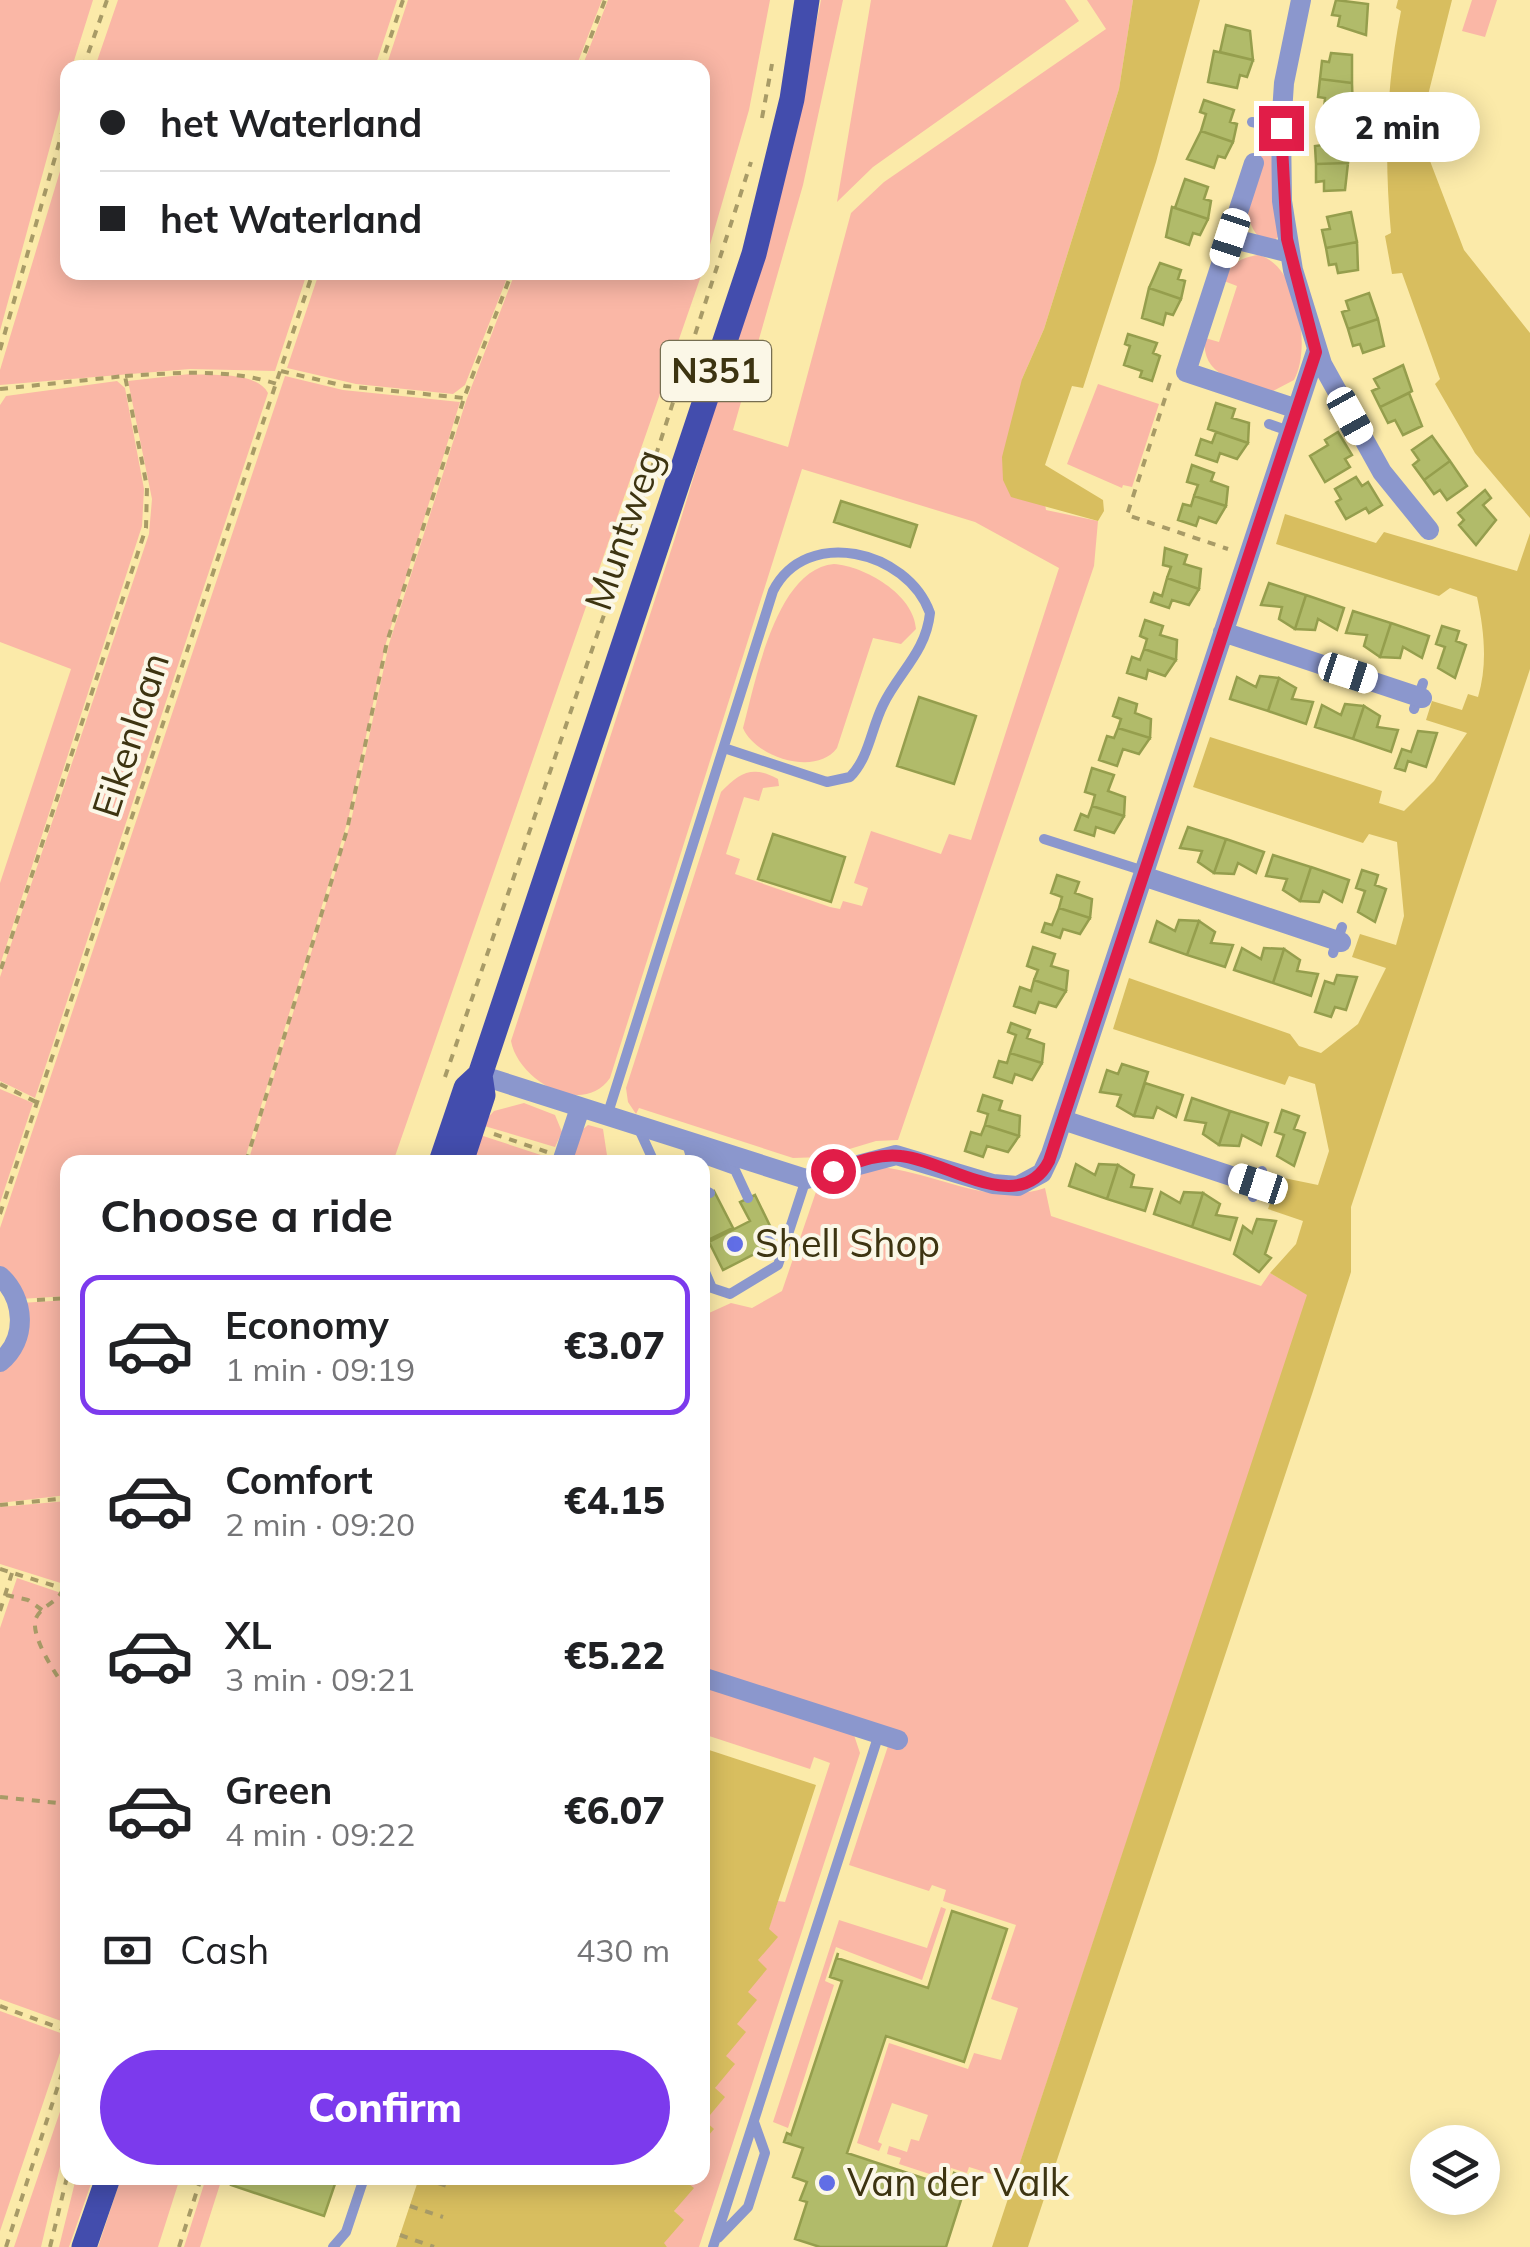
<!DOCTYPE html>
<html lang="en">
<head>
<meta charset="utf-8">
<style>
  :root { --surface:#fff; --page:#f6f6f6; --text:#202124; --muted:#757577; --line:#e0e0e0; --accent:#7c3aed }
  body { margin:0; font-family:Mulish,sans-serif; background:var(--page); color:var(--text); height:100vh; display:flex; flex-direction:column; font-size:38px; white-space:nowrap }
  * { box-sizing:border-box; margin:0 }
  p { font-size:32px; color:var(--muted) }
  .icon { flex:none; width:55px; height:55px; fill:none; stroke:currentColor; stroke-width:2; stroke-linecap:round; stroke-linejoin:round }
  .map { position:relative; flex:1; overflow:hidden }
  .panel { position:absolute; left:60px; top:1155px; width:650px; height:1030px; display:flex; flex-direction:column; background:var(--surface); border-radius:20px; box-shadow:0 5px 25px #0003 }
  .panel>* { flex:none }
  .guide { position:absolute; left:60px; top:60px; width:650px; height:220px; border-radius:20px; box-shadow:0 5px 25px #0003; display:grid; align-content:center; height:220px; padding:0 40px; background:var(--surface) }
  .tools { position:absolute; left:1410px; top:2125px; display:grid; gap:20px }
  .tools a { display:grid; place-items:center; width:90px; height:90px; border-radius:50%; background:var(--surface); box-shadow:0 5px 25px #0003; font-size:50px }
  .end { position:absolute; width:45px; height:45px; margin:-22px; border:12px solid #e11d48; background:#fff; box-shadow:0 0 0 5px #fff }
  .from { border-radius:50% }
  .bubble { position:absolute; height:70px; border-radius:35px; background:var(--surface); box-shadow:0 5px 25px #0003; font-size:32px; font-weight:800; line-height:70px; text-align:center }
  .car { position:absolute; width:30px; height:60px; margin:-30px -15px; border-radius:12px; box-shadow:0 0 8px 2px #0007; background:linear-gradient(#fff 24%,#345 0 40%,#fff 0 76%,#345 0 86%,#fff 0) }
  .guide b { display:flex; align-items:center; gap:35px; height:95px; font-size:38px }
  .guide b+b { border-top:2px solid var(--line) }
  .guide i { width:25px; height:25px; background:var(--text) }
  ul { padding:0; list-style:none }
  li { display:flex; align-items:center; gap:30px; height:140px; margin:0 20px 15px; padding:0 20px; border:5px solid transparent; border-radius:20px }
  li div { flex:1 }
  li b { display:block; font-size:38px }
  li em { font-style:normal; font-weight:800 }
  li.active { border-color:var(--accent) }
  li>.icon { width:90px; height:90px; stroke-width:1.5 }
  h2 { padding:0 40px; font-size:45px; line-height:120px }
  .pay { display:flex; align-items:center; gap:25px; height:110px; padding:0 40px; font-size:38px }
  .pay p { margin-inline-start:auto }
  .button { display:flex; gap:20px; margin-top:auto; padding:20px 40px }
  .button a { flex:1; height:115px; border-radius:60px; background:var(--accent); color:#fff; font-size:40px; font-weight:800; line-height:115px; text-align:center }
  .map>svg:first-child { display:block }
  .green { fill:#fab7a6 }
  .water { fill:#d8be5f }
  .building { fill:#b1bb6a; stroke:#959e4d; stroke-width:2.5 }
  .lines { fill:none; stroke-linecap:round; stroke-linejoin:round }
  .path { stroke:#a89b67; stroke-width:4; stroke-dasharray:8 8; stroke-linecap:butt }
  .lane { stroke:#8b97cd; stroke-width:10 }
  .street { stroke:#8b97cd; stroke-width:20 }
  .primary { stroke:#434dad; stroke-width:25 }
  .route { stroke:#e11d48; stroke-width:12 }
  .poi-dot { fill:#616ee6; stroke:#fbf7e7; stroke-width:4 }
  .labels { text-anchor:middle; stroke-width:8; stroke-linejoin:round; paint-order:stroke }
  .shield { fill:#fbf7e7; stroke:#766e51; stroke-width:2.5 }
  .shield-label { font-size:35px; font-weight:bold; fill:#3d3411 }
  .street-label { font-size:38px; fill:#3d3411; stroke:#fbf7e7 }
  .poi-label { font-size:38px; fill:#3d3411; stroke:#fbf7e7; text-anchor:start }
</style>
</head>
<body>
<div class="map">
<svg width="1530" height="2247" viewBox="0 0 1530 2247">
  <rect width="100%" height="100%" fill="#fbeaa9"/>
  <path class="green" d="M0,0H93L72,67L68,68L67,84L0,331Z
    M118,0H397L375,67H95Z
    M408,0H602L576,67H386Z
    M608,0H770L749,110L703,269L702,68L582,67Z
    M821,0H843L803,185L733,430L788,447L851,213L884,182L1106,29L1087,0H1133L1119,89L1044,329L1022,379L1046,510L1098,521L1094,566L898,1140L876,1141L823,1157L793,1158L639,1108L636,1114L628,1102L626,1088L721,792C740,772 753,765 778,779L779,786L763,788L759,801L744,797L726,854L740,859L735,874L830,907L840,909L843,901L862,906L868,888L854,883L871,831L941,854L949,834L971,840L1059,568L975,522L802,469L610,1078C582,1118 518,1080 511,1041L675,538L785,178Z
    M871,0H1065L1079,21L873,167L837,202Z
    M1472,0H1497L1485,37L1462,31Z
    M1270,140L1278,237L1275,240L1258,236C1237,212 1250,161 1270,140Z
    M67,148L68,272L307,273L275,371L190,369L0,385V370Z
    M1258,255C1298,264 1312,348 1294,380L1273,391C1243,382 1200,379 1205,338L1219,342L1237,286L1224,281C1231,263 1240,258 1258,255Z
    M319,273V272L509,273L465,385L453,394L356,384L287,368Z
    M515,273H702L393,1162H248L351,821L389,644L466,401Z
    M190,374C212,376 256,371 268,393L35,1098L0,1081V977L149,534L152,499L128,381Z
    M285,376L343,390L460,402L386,643L348,820L244,1162H68L67,1296L20,1299L0,1271V1228Z
    M117,381L125,388L144,489L142,526L0,965V883L71,669L0,642V405L6,396Z
    M1098,384L1159,404L1132,487L1123,485L1122,488L1067,464Z
    M834,564C864,566 914,594 916,629L901,644L873,638L837,748C816,777 755,757 743,728C756,680 776,569 834,564Z
    M0,1089L33,1103L0,1203Z
    M524,1103L555,1115L562,1132L555,1147L481,1125L494,1111Z
    M588,1125L603,1129L608,1162H569L582,1130Z
    M477,1134L547,1157L552,1162H467Z
    M880,1167C938,1173 987,1207 1045,1188L1051,1216L1261,1286L1270,1273L1308,1295L1014,2181L969,2167L967,2173L951,2168L948,2180L899,2164L901,2158L887,2154L889,2146L907,2152L911,2139L919,2141L928,2115L892,2103L878,2142L882,2144L879,2151L857,2143L889,2043L968,2069L974,2053L1001,2060L1018,2008L991,1999L1016,1925L943,1901L946,1890L932,1885L929,1891L849,1865L888,1746L703,1667L702,1311L709,1313L731,1303L752,1308L782,1291L818,1186Z
    M67,1300V1495L0,1503V1368L21,1303Z
    M67,1501V1585L0,1564V1507Z
    M17,1578L67,1595L68,2020L64,2022L0,1999V1628Z
    M703,1686L854,1735L860,1753L699,2247H667L663,2243L683,2220L674,2211L685,2181L702,2178L703,2142L713,2129L704,2121L778,1901L785,1902L830,1763L814,1757L810,1769L703,1734Z
    M941,1907L946,1909L922,1980L836,1947L825,1981L834,1985L788,2128L773,2122L839,1920L927,1948Z
    M0,2011L66,2035L0,2231Z
    M67,2091V2137L41,2247H14Z
    M76,2178H93L69,2247H59Z
    M121,2178H180L158,2247H98Z
    M206,2178H222L200,2247H184Z"/>
  <path class="water" d="M1133,0H1200L1156,162L1083,388L1072,386L1045,465L1103,500L1104,511L1098,521L1011,497L1003,480L1002,457L1022,379L1044,329L1119,89Z
    M1398,0H1452L1426,103L1430,161L1464,250L1530,333V518L1475,453L1435,384L1440,379L1402,273L1392,274L1385,236L1391,233C1384,156 1386,87 1401,11L1396,8Z
    M1285,514L1376,543L1384,532L1517,571L1530,533V669L1351,1207V1272L1313,1391L1028,2247H992L1307,1295L1270,1273L1296,1244L1303,1221L1268,1209L1279,1177L1318,1185L1329,1151L1315,1084L1289,1076L1285,1085L1113,1029L1129,978L1290,1034L1299,1046L1321,1053L1358,1024L1386,968L1352,957L1360,934L1396,945L1404,916L1397,842L1369,834L1363,843L1193,787L1210,737L1382,791L1379,803L1404,811L1434,781L1467,733L1426,720L1432,701L1462,710L1468,694L1478,697C1488,664 1484,630 1477,597L1450,588L1439,596L1276,544Z
    M703,1748L816,1785L769,1929L778,1937L758,1960L767,1969L748,1992L757,2000L737,2024L746,2032L726,2056L735,2064L715,2088L725,2097L705,2121L714,2129L703,2142Z
    M419,2178H687L685,2181L694,2188L674,2211L684,2220L664,2243L667,2247H396Z"/>
  <path class="building" d="M1336,0L1368,4L1366,35L1338,26L1340,16L1332,15Z
    M1226,25L1250,31L1253,60L1220,52Z
    M1214,51L1253,60L1247,77L1240,75L1237,88L1208,82Z
    M1331,53L1352,55V83L1320,79L1322,61L1329,62Z
    M1320,79L1352,83L1353,114L1324,110L1325,98L1318,97Z
    M1204,100L1234,110L1230,122L1237,124L1233,142L1201,131L1206,114L1200,112Z
    M1201,131L1233,142L1225,158L1218,156L1214,168L1187,159Z
    M1350,132L1348,163L1316,164L1315,146L1323,145L1322,133Z
    M1348,163L1345,190L1324,191V181L1316,182V164Z
    M1185,179L1208,187L1204,199L1211,201L1208,219L1175,208Z
    M1172,207L1208,219L1200,235L1193,233L1189,245L1166,237Z
    M1351,212L1357,242L1326,248L1322,230L1330,229L1327,217Z
    M1357,242L1358,270L1338,273L1336,264L1329,265L1326,248Z
    M1160,263L1181,270L1178,279L1185,281L1181,299L1149,288Z
    M1149,288L1181,299L1173,315L1166,313L1163,325L1142,318Z
    M1369,293L1378,319L1348,329L1342,312L1349,310L1346,301Z
    M1378,319L1384,346L1363,353L1360,344L1353,346L1348,329Z
    M1128,334L1157,343L1153,353L1160,356L1152,381L1140,377L1142,371L1124,365L1130,346L1125,344Z
    M1403,365L1412,391L1380,407L1372,391L1379,388L1374,379Z
    M1409,393L1422,426L1403,435L1395,420L1388,423L1380,407Z
    M1216,403L1235,409L1232,418L1249,423L1248,443L1208,429Z
    M1216,432L1248,443L1237,459L1220,453L1217,462L1196,455L1201,439L1212,443Z
    M1338,432L1352,455L1345,459L1350,467L1325,482L1310,456L1328,445L1325,440Z
    M1432,436L1450,461L1424,480L1413,465L1419,460L1412,450Z
    M1450,461L1467,486L1447,500L1440,490L1434,494L1424,480Z
    M1192,465L1214,473L1211,481L1228,487L1226,506L1194,496L1198,485L1187,482Z
    M1356,477L1362,486L1368,482L1382,505L1369,513L1366,508L1346,519L1336,502L1341,499L1335,489Z
    M1485,490L1491,498L1483,505L1496,520L1476,545L1459,525L1464,520L1458,513Z
    M1194,496L1226,506L1216,523L1199,517L1196,526L1178,520L1183,504L1191,506Z
    M841,501L917,525L910,547L834,522Z
    M1165,548L1187,555L1184,564L1201,569L1199,589L1167,578L1171,567L1163,565Z
    M1167,578L1199,589L1189,605L1172,600L1169,608L1151,602L1154,593L1162,596Z
    M1269,583L1306,595L1295,629L1279,619L1282,607L1261,605Z
    M1306,595L1344,608L1337,630L1318,619L1315,630L1295,629Z
    M1353,611L1391,623L1380,657L1364,646L1367,635L1346,633Z
    M1145,620L1163,626L1160,635L1177,640L1176,660L1144,649L1147,639L1140,636Z
    M1391,623L1429,636L1422,658L1403,647L1400,658L1380,657Z
    M1442,626L1459,631L1456,641L1466,645L1455,678L1438,668L1445,647L1436,644Z
    M1144,649L1176,660L1165,676L1148,670L1146,679L1127,673L1132,657L1140,660Z
    M1260,676L1279,678L1268,711L1230,699L1237,677L1256,687Z
    M1279,678L1296,688L1292,699L1313,702L1306,724L1268,711Z
    M919,697L976,716L954,784L897,766Z
    M1119,698L1137,704L1135,713L1151,719L1150,738L1118,728L1121,719L1113,716Z
    M1345,704L1364,706L1353,739L1315,727L1322,705L1341,715Z
    M1364,706L1380,716L1377,727L1398,730L1391,752L1353,739Z
    M1118,728L1150,738L1139,754L1123,749L1117,766L1099,760L1107,736L1114,738Z
    M1418,731L1437,733L1426,767L1408,761L1405,771L1395,768L1402,749L1411,752Z
    M1092,768L1114,775L1108,791L1125,797L1124,816L1092,806L1095,795L1085,792Z
    M1092,806L1124,816L1114,833L1096,827L1094,836L1075,830L1081,814L1088,817Z
    M1188,827L1226,839L1214,873L1198,862L1202,851L1180,848Z
    M773,834L845,857L831,902L758,879Z
    M1226,839L1264,852L1256,873L1238,863L1234,874L1214,873Z
    M1273,855L1311,867L1300,901L1283,890L1287,879L1266,876Z
    M1311,867L1349,880L1342,902L1323,891L1319,902L1300,901Z
    M1362,870L1378,875L1375,885L1386,889L1375,922L1358,912L1365,891L1356,888Z
    M1057,875L1079,882L1075,893L1092,899L1090,918L1059,908L1062,897L1051,893Z
    M1059,908L1090,918L1080,934L1063,929L1060,938L1042,932L1045,923L1052,925Z
    M1179,920L1199,921L1187,955L1150,942L1157,921L1175,931Z
    M1199,921L1215,932L1211,943L1233,945L1225,967L1187,955Z
    M1033,947L1055,954L1051,966L1068,971L1066,991L1034,980L1038,970L1027,966Z
    M1242,948L1261,959L1264,948L1284,949L1273,983L1234,970Z
    M1284,949L1300,960L1297,971L1318,974L1311,996L1273,983Z
    M1337,975L1357,977L1346,1010L1335,1007L1331,1017L1315,1012L1325,981L1334,984Z
    M1034,980L1066,991L1056,1007L1039,1002L1035,1013L1014,1006L1020,987L1031,991Z
    M1011,1023L1030,1030L1027,1038L1044,1044L1042,1063L1010,1053L1016,1035L1008,1032Z
    M1010,1053L1042,1063L1032,1080L1015,1074L1012,1083L994,1077L999,1061L1007,1063Z
    M1122,1064L1148,1072L1134,1116L1117,1106L1121,1095L1100,1092L1107,1070L1118,1074Z
    M1145,1083L1183,1095L1176,1117L1157,1107L1153,1118L1134,1116Z
    M983,1095L1002,1101L999,1110L1020,1116L1019,1136L985,1125L988,1114L978,1111Z
    M1192,1098L1230,1111L1219,1145L1203,1134L1206,1123L1185,1120Z
    M1282,1110L1299,1116L1294,1129L1305,1133L1294,1166L1277,1156L1284,1135L1275,1132Z
    M1230,1111L1268,1123L1261,1145L1242,1135L1239,1146L1219,1145Z
    M985,1125L1019,1136L1008,1152L987,1146L983,1157L965,1151L971,1132L981,1135Z
    M1076,1164L1095,1175L1099,1164L1118,1165L1107,1199L1069,1186Z
    M1118,1165L1134,1175L1131,1187L1152,1189L1145,1211L1107,1199Z
    M714,1191L733,1228L702,1243V1197Z
    M1161,1192L1180,1203L1184,1192L1203,1193L1192,1227L1154,1214Z
    M1203,1193L1220,1204L1216,1215L1237,1218L1230,1240L1192,1227Z
    M755,1195L771,1228L757,1235L764,1249L723,1270L709,1242L750,1221L740,1202Z
    M1257,1219L1276,1221L1265,1254L1271,1258L1259,1272L1234,1254L1243,1226L1252,1233Z
    M952,1911L1007,1929L964,2062L886,2036L847,2153L950,2187L954,2173L968,2178L946,2247H820L795,2239L807,2202L800,2200L807,2182L793,2177L803,2148L784,2142L787,2133L791,2135L842,1981L830,1977L838,1953L837,1958L928,1988Z
    M233,2178H337L324,2216L231,2185Z"/>
  <g class="lines">
    <path class="path" d="M83,68L107,0
      M380,68L403,0
      M579,68L605,0
      M762,118L772,64
      M0,350L68,112
      M281,371L345,386L464,398
      M125,376C175,373 229,368 277,384
      M1170,383L1127,515L1228,549
      M0,389L125,376L147,487L146,528L0,972
      M445,1077L605,612L751,162
      M0,1084L36,1102
      M494,1134L547,1152
      M246,1162L347,830L387,642L464,398L512,272
      M0,1214L313,272
      M37,1300L68,1298
      M0,1505L68,1498
      M0,1569L68,1590
      M63,1589C58,1603 42,1605 36,1618C29,1635 57,1677 68,1691
      M6,1595L28,1600L42,1610
      M0,1611L12,1573
      M0,1797L68,1804
      M0,2006L68,2031
      M423,2178L453,2188
      M410,2206L443,2217
      M400,2235L434,2247
      M6,2247L68,2055
      M50,2247L68,2173
      M179,2247L201,2178"/>
    <path class="lane" d="M1252,122L1280,128
      M1269,424L1289,431
      M1414,709L1423,683
      M1044,839L1144,871
      M1333,953L1342,927
      M608,1113L773,591C806,526 907,550 930,613C926,652 899,672 883,705C871,729 869,758 850,777L827,782L724,748
      M638,1127L654,1162
      M686,1140L690,1154L735,1170L748,1198
      M702,1189L710,1193
      M1253,1197L1262,1171
      M765,1231L772,1245L783,1249
      M702,1265L712,1288L730,1294L778,1265L806,1179
      M718,2238L748,2207L765,2153L754,2122
      M333,2247L346,2232L364,2178
      M713,2247L879,1734"/>
    <path class="street" d="M1301,0L1284,83L1281,128L1282,201L1293,270L1322,364L1382,472L1429,530
      M1254,163L1186,372L1297,409
      M1230,238L1290,253
      M1223,632L1422,698
      M1143,876L1341,942
      M480,1075L806,1179L896,1155L993,1184L1018,1186L1042,1173L1051,1154L1316,352
      M1063,1120L1261,1186
      M562,1162L580,1108
      M0,1276C25,1299 28,1339 0,1362
      M702,1677L898,1740"/>
    <path class="primary" d="M441,1162L466,1088L480,1075L754,254L792,99L807,0
      M461,1162L483,1095L480,1075
      M84,2247L108,2178"/>
  </g>
  <g class="lines">
    <path class="route" d="M833,1171C855,1163 877,1153 901,1156C945,1160 1020,1218 1049,1161L1316,352L1287,239L1281,128"/>
  </g>
  <g class="poi-dot">
    <circle cx="735" cy="1244" r="10"/>
    <circle cx="827" cy="2183" r="10"/>
  </g>
  <g class="labels">
    <rect class="shield" x="661" y="341" width="110" height="60" rx="8"/>
    <g class="shield-label">
      <text x="716" y="383">N351</text>
    </g>
    <g class="street-label">
      <text transform="translate(624 530) rotate(-71)" y="13">Muntweg</text>
      <text transform="translate(131 735) rotate(-72)" y="13">Eikenlaan</text>
    </g>
    <g class="poi-label">
      <text x="755" y="1257">Shell Shop</text>
      <text x="847" y="2196">Van der Valk</text>
    </g>
  </g>
</svg>
<div class="tools">
<a><svg class="icon" aria-label="layers" viewBox="0 0 24 24"><path d="M12 4l9 5-9 5-9-5zM3 14l9 5 9-5"/></svg></a>
</div>
<i class="end from" style="left:833px;top:1171px"></i>
<i class="end" style="left:1281px;top:128px"></i>
<div class="bubble" style="left:1315px;top:92px;width:165px">2 min</div>
<i class="car" style="left:1230px;top:238px;rotate:198deg"></i>
<i class="car" style="left:1350px;top:416px;rotate:151deg"></i>
<i class="car" style="left:1348px;top:673px;rotate:108deg"></i>
<i class="car" style="left:1258px;top:1184px;rotate:288deg"></i>
<div class="guide">
<b><i class="from"></i>het Waterland</b>
<b><i></i>het Waterland</b>
</div>
<section class="panel">
<h2>Choose a ride</h2>
<ul>
<li class="active"><svg class="icon" aria-label="car" viewBox="0 0 24 24"><path d="M5 17H2v-5l4-1 3-4h7l3 4 3 1v5h-3M9 17h6M6 11h13"/><circle cx="7" cy="17" r="2"/><circle cx="17" cy="17" r="2"/></svg><div><b>Economy</b><p>1 min · 09:19</p></div><em>€3.07</em></li>
<li><svg class="icon" aria-label="car" viewBox="0 0 24 24"><path d="M5 17H2v-5l4-1 3-4h7l3 4 3 1v5h-3M9 17h6M6 11h13"/><circle cx="7" cy="17" r="2"/><circle cx="17" cy="17" r="2"/></svg><div><b>Comfort</b><p>2 min · 09:20</p></div><em>€4.15</em></li>
<li><svg class="icon" aria-label="car" viewBox="0 0 24 24"><path d="M5 17H2v-5l4-1 3-4h7l3 4 3 1v5h-3M9 17h6M6 11h13"/><circle cx="7" cy="17" r="2"/><circle cx="17" cy="17" r="2"/></svg><div><b>XL</b><p>3 min · 09:21</p></div><em>€5.22</em></li>
<li><svg class="icon" aria-label="car" viewBox="0 0 24 24"><path d="M5 17H2v-5l4-1 3-4h7l3 4 3 1v5h-3M9 17h6M6 11h13"/><circle cx="7" cy="17" r="2"/><circle cx="17" cy="17" r="2"/></svg><div><b>Green</b><p>4 min · 09:22</p></div><em>€6.07</em></li>
</ul>
<div class="pay"><svg class="icon" aria-label="cash" viewBox="0 0 24 24"><path d="M3 7h18v10H3z"/><circle cx="12" cy="12" r="2"/></svg>Cash<p>430 m</p></div>
<div class="button"><a>Confirm</a></div>
</section>
</div>
</body>
</html>
